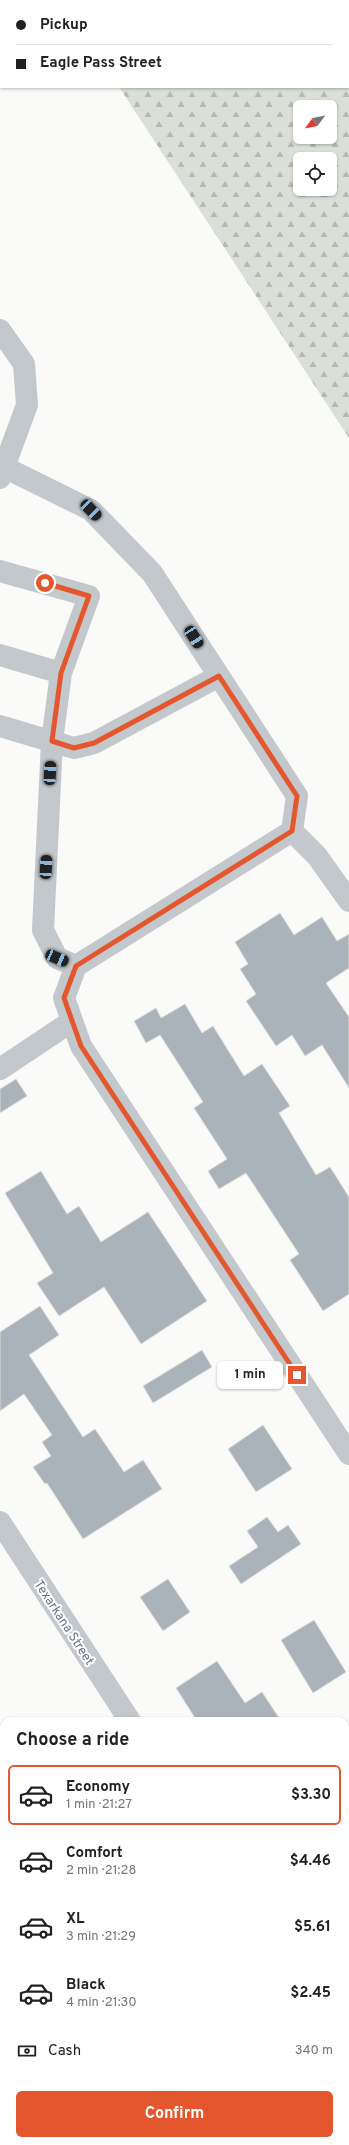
<!DOCTYPE html>
<html lang="en">
<head>
<meta charset="utf-8">
<style>
  :root { --surface:#fff; --page:#f2f2f2; --text:#202124; --muted:#757577; --line:#e0e0e0; --accent:#e4572e }
  body { margin:0; font-family:Overpass,sans-serif; background:var(--page); color:var(--text); height:100vh; display:flex; flex-direction:column; font-size:15px; white-space:nowrap }
  * { box-sizing:border-box; margin:0 }
  p { font-size:13px; color:var(--muted) }
  .icon { flex:none; width:22px; height:22px; fill:none; stroke:currentColor; stroke-width:2; stroke-linecap:round; stroke-linejoin:round }
  .map { position:relative; flex:1; overflow:hidden }
  .panel { position:absolute; left:0px; top:1717px; width:349px; height:428px; display:flex; flex-direction:column; background:var(--surface); border-radius:12px 12px 0 0; box-shadow:0 1px 3px #0004 }
  .panel>* { flex:none }
  .top-card { position:absolute; left:0px; top:0px; width:349px; height:88px; box-shadow:0 1px 3px #0004; display:grid; align-content:center; height:88px; padding:0 16px; background:var(--surface) }
  .needle { width:26px; rotate:238deg }
  .fabs { position:absolute; left:293px; top:100px; display:grid; gap:8px }
  .fabs a { display:grid; place-items:center; width:44px; height:44px; border-radius:6px; background:var(--surface); box-shadow:0 1px 3px #0004; font-size:20px }
  .end { position:absolute; width:18px; height:18px; margin:-9px; border:5px solid #e4572e; background:#fff; box-shadow:0 0 0 2px #fff }
  .from { border-radius:50% }
  .bubble { position:absolute; height:28px; border-radius:6px; background:var(--surface); box-shadow:0 1px 3px #0004; font-size:13px; font-weight:700; line-height:28px; text-align:center }
  .car { position:absolute; width:12px; height:24px; margin:-12px -6px; border-radius:5px; box-shadow:0 0 3px 1px #0007; background:linear-gradient(#222 24%,#8ab4d8 0 40%,#222 0 76%,#8ab4d8 0 86%,#222 0) }
  .top-card b { display:flex; align-items:center; gap:14px; height:38px; font-size:15px }
  .top-card b+b { border-top:1px solid var(--line) }
  .top-card i { width:10px; height:10px; background:var(--text) }
  ul { padding:0; list-style:none }
  li { display:flex; align-items:center; gap:12px; height:60px; margin:0 8px 6px; padding:0 8px; border:2px solid transparent; border-radius:6px }
  li div { flex:1 }
  li b { display:block; font-size:15px }
  li em { font-style:normal; font-weight:700 }
  li.selected { border-color:var(--accent) }
  li>.icon { width:36px; height:36px; stroke-width:1.5 }
  h2 { padding:0 16px; font-size:18px; line-height:48px }
  .pay { display:flex; align-items:center; gap:10px; height:44px; padding:0 16px; font-size:15px }
  .pay p { margin-inline-start:auto }
  .button { display:flex; gap:8px; margin-top:auto; padding:8px 16px }
  .button a { flex:1; height:46px; border-radius:6px; background:var(--accent); color:#fff; font-size:16px; font-weight:700; line-height:46px; text-align:center }
  .map>svg:first-child { display:block }
  .forest { fill:url(#forest-firs); fill-rule:evenodd }
  .building { fill:#aab3b9; stroke:#dcdcda }
  .lines { fill:none; stroke-linecap:round; stroke-linejoin:round }
  .major-casing { stroke:#b5babe; stroke-width:24 }
  .minor { stroke:#c3c8cc; stroke-width:22 }
  .major { stroke:#fff; stroke-width:22 }
  .route { stroke:#e4572e; stroke-width:5 }
  .labels { text-anchor:middle; stroke-width:4; stroke-linejoin:round; paint-order:stroke }
  .street-label { font-size:13px; fill:#657683; stroke:#fff }
</style>
</head>
<body>
<div class="map">
<svg width="349" height="2145" viewBox="0 0 349 2145">
  <defs>
    <pattern id="forest-firs" width="22" height="20" patternUnits="userSpaceOnUse"><rect width="22" height="20" fill="#dadfd7"/><path d="M5 1l3.5 6h-7zM16 11l3.5 6h-7z" fill="#b4b9b4"/></pattern>
  </defs>
  <rect width="100%" height="100%" fill="#fafaf8"/>
  <path class="forest" d="M126,0H349V438L119,87H348V1H125ZM300,107H330V137H300ZM300,159H330V189H300Z"/>
  <path class="building" d="M280,913L294,935L322,917L337,941L349,934V968L326,983L349,1017V1088L322,1045L305,1056L292,1035L276,1046L246,1001L256,994L240,969L248,964L235,942Z
    M185,1004L202,1033L213,1026L244,1076L262,1064L290,1106L279,1113L316,1175L330,1167L349,1197V1294L323,1311L290,1260L299,1254L246,1173L219,1189L208,1171L227,1159L194,1108L203,1102L160,1035L146,1043L134,1021L156,1008L161,1018Z
    M16,1079L27,1096L0,1113V1089Z
    M41,1171L67,1214L79,1206L101,1242L148,1212L207,1301L141,1344L104,1287L59,1316L37,1283L53,1273L5,1193Z
    M40,1306L59,1335L29,1355L83,1437L95,1429L124,1472L143,1460L162,1489L83,1539L47,1483L45,1484L33,1467L51,1456L42,1442L52,1435L24,1394L0,1411V1332Z
    M202,1350L212,1367L153,1403L143,1386Z
    M263,1425L292,1469L256,1492L228,1449Z
    M267,1517L278,1532L288,1525L301,1544L241,1584L229,1566L258,1547L247,1531Z
    M168,1579L190,1612L163,1631L140,1597Z
    M314,1620L346,1672L313,1693L281,1640Z
    M217,1661L245,1703L262,1692L281,1721H197L176,1688Z"/>
  <g class="lines">
    <g class="major-casing">
      <path id="major" d="M83,1L85,0
        M0,66L1,65"/>
    </g>
    <path class="minor" d="M0,330L24,364L27,405L0,478
      M0,465L91,510L152,573L297,796L292,831
      M0,571L89,596L61,673L0,655
      M61,673L52,741L43,930L57,958L76,966
      M0,726L74,748L94,743L219,676
      M349,901L317,856L292,831L76,966L64,998L81,1046L349,1454
      M0,1069L72,1021
      M0,1522L130,1721
      M345,1791L349,1788
      M0,2018L4,2015
      M345,2049L349,2055
      M0,2123L4,2129"/>
    <use href="#major" class="major"/>
  </g>
  <g class="lines">
    <path class="route" d="M45,583L89,596L61,673L52,741L74,748L94,743L219,676L297,796L292,831L76,966L64,998L81,1046L297,1375"/>
  </g>
  <g class="labels">
    <g class="street-label">
      <text transform="translate(65 1622) rotate(57)" y="5">Texarkana Street</text>
    </g>
  </g>
</svg>
<div class="fabs">
<a><svg class="needle" viewBox="-14 -14 28 28"><path d="M0-13l5 13h-10z" fill="#e53935"/><path d="M0 13l5-13h-10z" fill="#757577"/></svg></a>
<a><svg class="icon" aria-label="locate" viewBox="0 0 24 24"><circle cx="12" cy="12" r="6"/><path d="M12 2v4M12 18v4M2 12h4M18 12h4"/></svg></a>
</div>
<i class="end from" style="left:45px;top:583px"></i>
<i class="end" style="left:297px;top:1375px"></i>
<div class="bubble" style="left:217px;top:1361px;width:66px">1 min</div>
<i class="car" style="left:91px;top:510px;rotate:136deg"></i>
<i class="car" style="left:194px;top:637px;rotate:147deg"></i>
<i class="car" style="left:50px;top:773px;rotate:3deg"></i>
<i class="car" style="left:46px;top:867px;rotate:3deg"></i>
<i class="car" style="left:57px;top:958px;rotate:113deg"></i>
<div class="top-card">
<b><i class="from"></i>Pickup</b>
<b><i></i>Eagle Pass Street</b>
</div>
<section class="panel">
<h2>Choose a ride</h2>
<ul>
<li class="selected"><svg class="icon" aria-label="car" viewBox="0 0 24 24"><path d="M5 17H2v-5l4-1 3-4h7l3 4 3 1v5h-3M9 17h6M6 11h13"/><circle cx="7" cy="17" r="2"/><circle cx="17" cy="17" r="2"/></svg><div><b>Economy</b><p>1 min · 21:27</p></div><em>$3.30</em></li>
<li><svg class="icon" aria-label="car" viewBox="0 0 24 24"><path d="M5 17H2v-5l4-1 3-4h7l3 4 3 1v5h-3M9 17h6M6 11h13"/><circle cx="7" cy="17" r="2"/><circle cx="17" cy="17" r="2"/></svg><div><b>Comfort</b><p>2 min · 21:28</p></div><em>$4.46</em></li>
<li><svg class="icon" aria-label="car" viewBox="0 0 24 24"><path d="M5 17H2v-5l4-1 3-4h7l3 4 3 1v5h-3M9 17h6M6 11h13"/><circle cx="7" cy="17" r="2"/><circle cx="17" cy="17" r="2"/></svg><div><b>XL</b><p>3 min · 21:29</p></div><em>$5.61</em></li>
<li><svg class="icon" aria-label="car" viewBox="0 0 24 24"><path d="M5 17H2v-5l4-1 3-4h7l3 4 3 1v5h-3M9 17h6M6 11h13"/><circle cx="7" cy="17" r="2"/><circle cx="17" cy="17" r="2"/></svg><div><b>Black</b><p>4 min · 21:30</p></div><em>$2.45</em></li>
</ul>
<div class="pay"><svg class="icon" aria-label="cash" viewBox="0 0 24 24"><path d="M3 7h18v10H3z"/><circle cx="12" cy="12" r="2"/></svg>Cash<p>340 m</p></div>
<div class="button"><a>Confirm</a></div>
</section>
</div>
</body>
</html>
